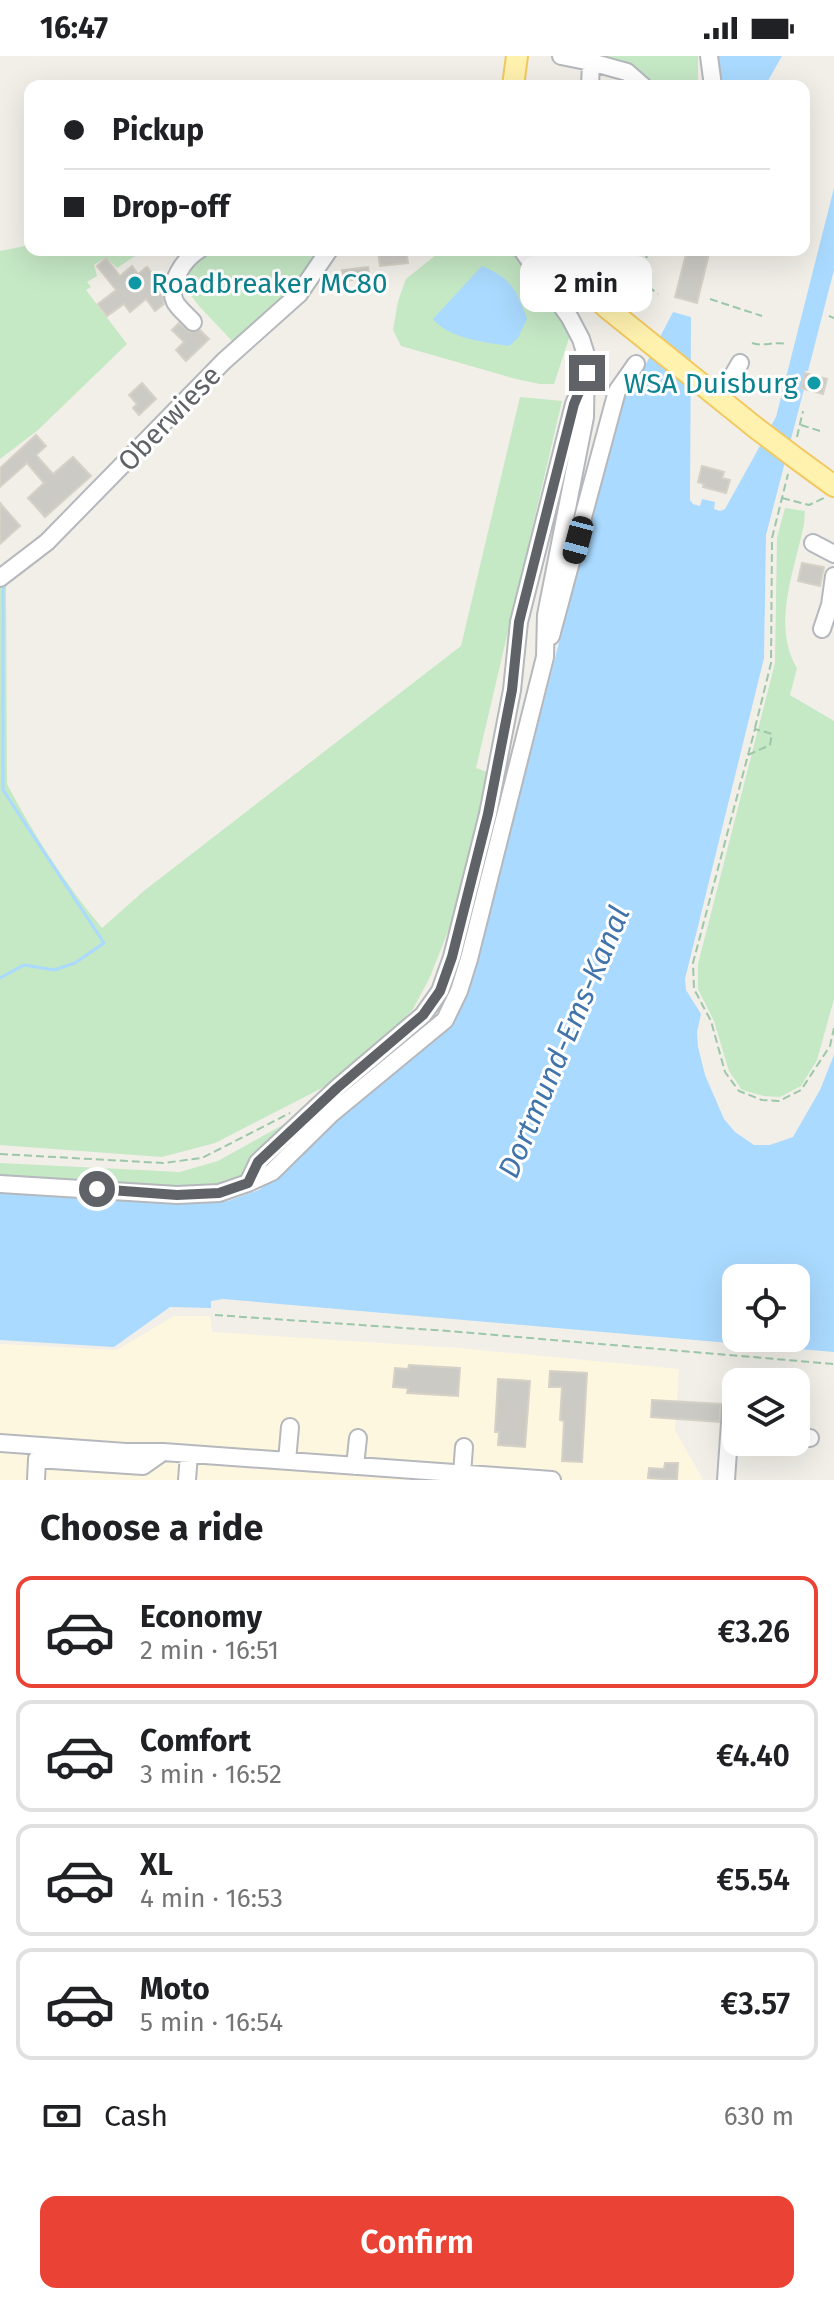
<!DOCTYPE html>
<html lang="en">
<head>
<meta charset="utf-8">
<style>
  :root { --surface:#fff; --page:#f2f2f2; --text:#202124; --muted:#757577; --line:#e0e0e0; --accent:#ea4335 }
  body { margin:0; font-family:"Fira Sans",sans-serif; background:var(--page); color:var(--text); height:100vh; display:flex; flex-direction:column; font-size:30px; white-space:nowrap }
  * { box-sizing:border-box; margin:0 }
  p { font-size:26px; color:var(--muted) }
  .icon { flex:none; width:44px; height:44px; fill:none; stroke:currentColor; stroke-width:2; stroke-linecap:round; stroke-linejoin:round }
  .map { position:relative; height:1424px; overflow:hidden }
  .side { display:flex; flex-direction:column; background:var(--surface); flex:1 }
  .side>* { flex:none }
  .hud { position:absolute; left:24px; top:24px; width:786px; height:176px; border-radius:16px; box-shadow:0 8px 32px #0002; display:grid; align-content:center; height:176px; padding:0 40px; background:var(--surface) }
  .fabs { position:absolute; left:722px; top:1208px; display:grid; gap:16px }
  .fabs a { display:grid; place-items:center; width:88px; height:88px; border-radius:16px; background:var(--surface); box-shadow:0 8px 32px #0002; font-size:40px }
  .end { position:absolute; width:36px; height:36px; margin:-18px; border:10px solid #5f6368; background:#fff; box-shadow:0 0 0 4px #fff }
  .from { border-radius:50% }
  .bubble { position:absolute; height:56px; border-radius:16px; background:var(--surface); box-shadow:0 8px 32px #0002; font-size:26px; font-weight:600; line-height:56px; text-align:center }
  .car { position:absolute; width:24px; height:48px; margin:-24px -12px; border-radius:10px; box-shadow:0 0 6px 2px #0007; background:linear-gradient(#222 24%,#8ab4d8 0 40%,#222 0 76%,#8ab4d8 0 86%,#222 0) }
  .hud b { display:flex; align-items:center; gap:28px; height:76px; font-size:30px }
  .hud b+b { border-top:2px solid var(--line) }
  .hud i { width:20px; height:20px; background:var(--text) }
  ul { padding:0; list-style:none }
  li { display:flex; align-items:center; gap:24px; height:112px; margin:0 16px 12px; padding:0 24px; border:4px solid var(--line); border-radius:16px }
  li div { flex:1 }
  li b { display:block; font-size:30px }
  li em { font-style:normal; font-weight:600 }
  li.selected { border-color:var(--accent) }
  li>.icon { width:72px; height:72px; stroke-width:1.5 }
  h2 { padding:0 40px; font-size:36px; line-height:96px }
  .pay { display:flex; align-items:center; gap:20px; height:88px; padding:0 40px; font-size:30px }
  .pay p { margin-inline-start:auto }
  .action { display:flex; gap:16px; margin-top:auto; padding:16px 40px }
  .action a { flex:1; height:92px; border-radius:16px; background:var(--accent); color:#fff; font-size:32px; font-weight:600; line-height:92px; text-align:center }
  .status { display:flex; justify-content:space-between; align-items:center; height:56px; padding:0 40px; background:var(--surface); direction:ltr }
  .status svg { height:22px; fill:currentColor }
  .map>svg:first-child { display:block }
  .commercial { fill:#fef7e0 }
  .green { fill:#c5e8c5 }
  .water { fill:#aadaff; fill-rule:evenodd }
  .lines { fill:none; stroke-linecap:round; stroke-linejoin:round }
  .stream { stroke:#aadaff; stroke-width:3 }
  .building { fill:#cccac5; stroke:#d6d1c6; stroke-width:2 }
  .minor-casing { stroke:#b5b8bc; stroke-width:20 }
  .major-casing { stroke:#f2c960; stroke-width:24 }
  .path { stroke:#9cc7a9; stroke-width:2; stroke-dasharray:8 4; stroke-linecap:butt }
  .minor { stroke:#fff; stroke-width:16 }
  .major { stroke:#fff2af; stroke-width:20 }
  .major-bridge-casing { stroke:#f2c960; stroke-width:24; stroke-linecap:butt }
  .major-bridge { stroke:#fff2af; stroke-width:20 }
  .route { stroke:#5f6368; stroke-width:10 }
  .culture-dot { fill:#0f9aa8; stroke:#fff; stroke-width:3 }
  .labels { text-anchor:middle; stroke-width:6; stroke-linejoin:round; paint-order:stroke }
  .culture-label { font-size:28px; fill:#0d838f; stroke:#fff; text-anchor:start }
  .street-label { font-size:28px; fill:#5f6368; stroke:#fff }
  .water-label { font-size:30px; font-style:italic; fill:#4174aa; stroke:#fff }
</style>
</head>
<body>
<div class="status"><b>16:47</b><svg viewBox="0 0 49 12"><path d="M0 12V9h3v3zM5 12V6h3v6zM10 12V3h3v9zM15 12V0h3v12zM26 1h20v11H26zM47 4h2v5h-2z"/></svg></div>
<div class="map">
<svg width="834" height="1424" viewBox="0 0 834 1424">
  <rect width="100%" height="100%" fill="#f1efe8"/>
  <path class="commercial" d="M174,1260H210L212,1276L458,1292L679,1313L675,1374L703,1424H0V1288L117,1294Z"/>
  <path class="green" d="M592,0H698V30H647Z
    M30,189V194H144L117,212L106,201L94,209L97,220L87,226L91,231L86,234L127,288L38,374L0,403V195Z
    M191,194H317L295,231L234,287L199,250L183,229Z
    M442,194H517L571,276L554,328H540L516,323L401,290L393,274L398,245L406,223Z
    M520,341L562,345L476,712L490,717L459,847L430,921L413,953L385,982L324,1031L215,1087L162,1101L0,1089V530L6,527L7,728C33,778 66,829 102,872L145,834L461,590Z
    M785,452L805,455L804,468C795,513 771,570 797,612L790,639L834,665V943L817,1004L801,1030L780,1041L764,1040L742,1034L729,1015L714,965L698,933V908L775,607L777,482Z
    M288,1066L256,1102L244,1121L201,1132L91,1128L0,1119V1107L180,1116L218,1105Z"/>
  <path class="water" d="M719,0H782L765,30H719Z
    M834,132V214L808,315H805L801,332L804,333L766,479L764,602L685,923L686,934L701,958L697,976L698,991L705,1019L724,1063L735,1076L754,1089H770L793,1081L820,1034L834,999V1296L223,1243L211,1245V1252L170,1251L114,1291L0,1284V1135L195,1148L228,1145L259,1134L284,1115L310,1086L442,977L454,964L467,938L474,919L622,340L628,339L632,335L673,256L691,261L690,444L693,448L700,450L702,443L715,446L714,453L720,455L725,453L776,361ZM736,1222H796V1282H736Z
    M482,210C512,223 516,233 527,263L518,282L509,290C485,286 449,283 433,263Z"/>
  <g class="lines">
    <path class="stream" d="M0,922L24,909L54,914L75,907L104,887L3,734V529"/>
  </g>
  <path class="building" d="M406,194L408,207L380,210L378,195Z
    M687,194H710L697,247L675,241Z
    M106,202L120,220L132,210L138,218L147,211L162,230L164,248L155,255L146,243L130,256L124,248L107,260L98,248L116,234L97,210Z
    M368,211L370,222L344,225L342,214Z
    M179,267L189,276L200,274L209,283L186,305L176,294L184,286L172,274Z
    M805,317L827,323L823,338L801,332Z
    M142,327L156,343L139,359L133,352L137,348L129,339Z
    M36,379L46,390L36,399L53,418L73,401L91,420L45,461L28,442L44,427L27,407L0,431V412Z
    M702,410L724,416L722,422L730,424L726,437L703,431L704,428L698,426Z
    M0,447L20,470L0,488Z
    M802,507L824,511L820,530L798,525Z
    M409,1309L460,1312L458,1340L407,1337L408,1332L393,1331L395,1312L408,1313Z
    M550,1315L587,1317L582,1406L562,1405L564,1365L560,1364L562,1331H549Z
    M498,1323L530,1325L525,1391L498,1389L499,1376H495Z
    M652,1344L721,1348L719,1366L651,1361Z
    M665,1407H678L677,1424L648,1422L649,1412L664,1413Z"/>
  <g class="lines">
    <g class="minor-casing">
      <path id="minor" d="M561,0L591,6L590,30
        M709,0L713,30
        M591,6L627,16L643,30
        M193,266C188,260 179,253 175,246C167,228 184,203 199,194
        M720,342L740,307
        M813,487L834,498
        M0,522L47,486L224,305L299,238L329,194
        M822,573L830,549L834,520
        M551,580L617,335L636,308
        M248,1127L258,1106L337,1032L423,959L440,935L452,901L488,758L512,634L519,566L574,348L583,326
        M0,1128L177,1139L219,1137L248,1127L272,1116L331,1058L445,964L459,935L469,903L545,601L546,559L585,361L586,299L581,283L570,262L522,194
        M796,1381L810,1382
        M0,1387L126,1396H163
        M287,1405L290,1371
        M355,1410L358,1382
        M462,1418L464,1391
        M36,1424L37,1403L143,1410L163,1396L552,1424
        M187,1424L189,1398
        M726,1424L731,1352"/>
    </g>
    <g class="major-casing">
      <path id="major" d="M513,30L517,0
        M555,194L568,214L607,252L756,372
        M797,403L834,430"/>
    </g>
    <path class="path" d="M646,194L649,231L658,238
      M612,235L623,194
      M710,243L762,260
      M829,260L834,262
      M752,287C764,291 775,285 786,288
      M801,369L820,375
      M797,381L803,355
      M782,442L809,449L824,442
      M755,672L771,607L772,482L788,418
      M748,699L770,689L772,678L755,673L748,699L693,907L694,933L711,965L725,1016L739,1035L762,1044L779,1045L801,1034L830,990L834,972
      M0,1098L163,1107L202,1102L290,1057
      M215,1259L448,1275L834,1308"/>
    <use href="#minor" class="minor"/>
    <use href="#major" class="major"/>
    <g class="major-bridge-casing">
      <path id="major-bridge" d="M756,372L797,403"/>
    </g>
    <use href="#major-bridge" class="major-bridge"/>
  </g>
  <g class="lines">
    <path class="route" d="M97,1133L177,1139L219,1137L248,1127L258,1106L337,1032L423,959L440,935L452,901L488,758L512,634L519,566L574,348L587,317"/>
  </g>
  <g class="culture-dot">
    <circle cx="135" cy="227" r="8"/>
    <circle cx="814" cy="327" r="8"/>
  </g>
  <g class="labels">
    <g class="culture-label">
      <text x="151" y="237">Roadbreaker MC80</text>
      <text x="798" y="337" text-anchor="end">WSA Duisburg</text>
    </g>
    <g class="street-label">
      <text transform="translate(169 362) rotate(-46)" y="10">Oberwiese</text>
    </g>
    <g class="water-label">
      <text transform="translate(564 986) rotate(-67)" y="10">Dortmund-Ems-Kanal</text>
    </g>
  </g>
</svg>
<div class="fabs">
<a><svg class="icon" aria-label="locate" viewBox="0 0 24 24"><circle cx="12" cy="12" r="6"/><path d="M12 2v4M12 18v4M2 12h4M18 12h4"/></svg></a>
<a><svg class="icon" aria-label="layers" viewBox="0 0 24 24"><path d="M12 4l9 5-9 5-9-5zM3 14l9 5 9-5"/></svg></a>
</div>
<i class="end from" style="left:97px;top:1133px"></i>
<i class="end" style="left:587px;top:317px"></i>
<div class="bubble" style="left:520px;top:200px;width:132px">2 min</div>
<i class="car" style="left:578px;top:484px;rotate:195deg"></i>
<div class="hud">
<b><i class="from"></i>Pickup</b>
<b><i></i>Drop-off</b>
</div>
</div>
<section class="side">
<h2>Choose a ride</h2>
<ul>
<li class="selected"><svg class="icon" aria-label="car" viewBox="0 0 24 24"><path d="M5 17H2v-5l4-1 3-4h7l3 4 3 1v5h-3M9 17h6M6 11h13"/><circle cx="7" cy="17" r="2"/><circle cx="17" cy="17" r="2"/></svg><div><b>Economy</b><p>2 min · 16:51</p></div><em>€3.26</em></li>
<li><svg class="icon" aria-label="car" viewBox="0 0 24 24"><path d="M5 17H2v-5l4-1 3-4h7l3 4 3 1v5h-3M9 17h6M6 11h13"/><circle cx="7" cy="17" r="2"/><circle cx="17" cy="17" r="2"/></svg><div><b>Comfort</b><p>3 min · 16:52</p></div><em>€4.40</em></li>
<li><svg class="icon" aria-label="car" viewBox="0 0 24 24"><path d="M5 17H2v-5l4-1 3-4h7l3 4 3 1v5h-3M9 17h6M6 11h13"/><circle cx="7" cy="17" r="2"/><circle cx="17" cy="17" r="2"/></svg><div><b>XL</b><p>4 min · 16:53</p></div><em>€5.54</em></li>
<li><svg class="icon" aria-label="car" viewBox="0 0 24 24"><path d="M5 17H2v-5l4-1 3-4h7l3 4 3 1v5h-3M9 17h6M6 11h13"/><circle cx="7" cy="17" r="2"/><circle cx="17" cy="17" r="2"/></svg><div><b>Moto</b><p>5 min · 16:54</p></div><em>€3.57</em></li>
</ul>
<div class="pay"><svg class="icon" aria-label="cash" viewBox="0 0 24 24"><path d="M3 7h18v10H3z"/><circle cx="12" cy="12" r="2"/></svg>Cash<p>630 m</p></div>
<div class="action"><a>Confirm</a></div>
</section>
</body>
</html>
